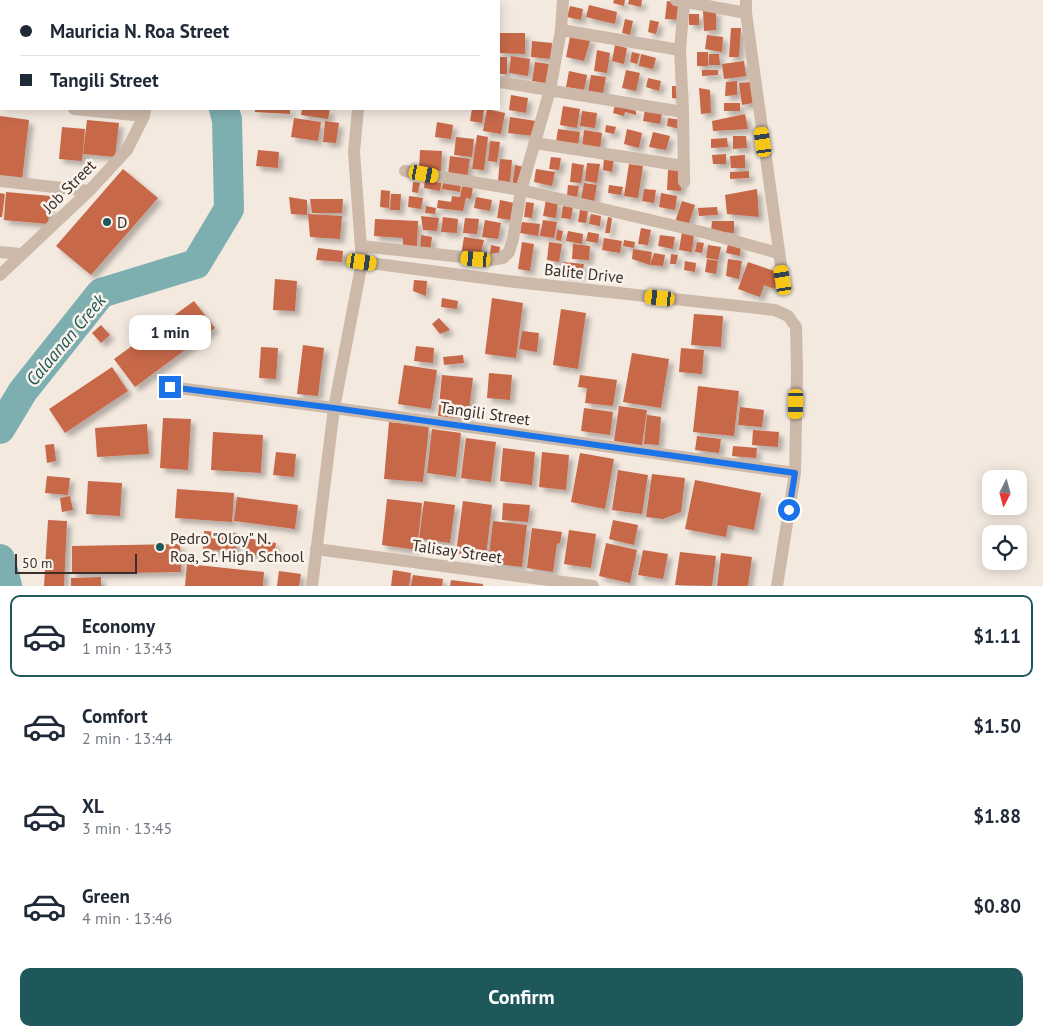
<!DOCTYPE html>
<html lang="en">
<head>
<meta charset="utf-8">
<style>
  :root { --surface:#fff; --page:#f2f2f3; --text:#1f2937; --muted:#747a83; --line:#e0e1e3; --accent:#1e585b }
  body { margin:0; font-family:"PT Sans",sans-serif; background:var(--page); color:var(--text); height:100vh; display:flex; flex-direction:column; font-size:19px; white-space:nowrap }
  * { box-sizing:border-box; margin:0 }
  p { font-size:16px; color:var(--muted) }
  .icon { flex:none; width:28px; height:28px; fill:none; stroke:currentColor; stroke-width:2; stroke-linecap:round; stroke-linejoin:round }
  .map { position:relative; height:586px; overflow:hidden }
  .side { display:flex; flex-direction:column; background:var(--surface); flex:1 }
  .side>* { flex:none }
  .guide { position:absolute; left:0px; top:0px; width:500px; height:110px; box-shadow:0 2px 12px #0003; display:grid; align-content:center; height:110px; padding:0 20px; background:var(--surface) }
  .needle { width:32px; rotate:186deg }
  .tools { position:absolute; left:982px; top:470px; display:grid; gap:10px }
  .tools a { display:grid; place-items:center; width:45px; height:45px; border-radius:10px; background:var(--surface); box-shadow:0 2px 12px #0003; font-size:25px }
  .scale { position:absolute; left:15px; bottom:12px; width:122px; box-sizing:border-box; padding-left:5px; border:2px solid #392e2a; border-top:0; font-size:14px; line-height:18px; white-space:nowrap; color:#392e2a; -webkit-text-stroke:4px #faf3eb; paint-order:stroke }
  .end { position:absolute; width:22px; height:22px; margin:-11px; border:6px solid #1a73e8; background:#fff; box-shadow:0 0 0 2px #fff }
  .from { border-radius:50% }
  .bubble { position:absolute; height:35px; border-radius:10px; background:var(--surface); box-shadow:0 2px 12px #0003; font-size:16px; font-weight:700; line-height:35px; text-align:center }
  .car { position:absolute; width:15px; height:30px; margin:-15px -8px; border-radius:6px; box-shadow:0 0 4px 1px #0007; background:linear-gradient(#f5c518 24%,#345 0 40%,#f5c518 0 76%,#345 0 86%,#f5c518 0) }
  .guide b { display:flex; align-items:center; gap:18px; height:48px; font-size:19px }
  .guide b+b { border-top:1px solid var(--line) }
  .guide i { width:12px; height:12px; background:var(--text) }
  ul { padding:9px 0 0; list-style:none }
  li { display:flex; align-items:center; gap:15px; height:82px; margin:0 10px 8px; padding:0 10px; border:2px solid transparent; border-radius:10px }
  li div { flex:1 }
  li b { display:block; font-size:19px }
  li em { font-style:normal; font-weight:700 }
  li.current { border-color:var(--accent) }
  li>.icon { width:45px; height:45px; stroke-width:1.5 }
  .action { display:flex; gap:10px; margin-top:auto; padding:10px 20px }
  .action a { flex:1; height:58px; border-radius:10px; background:var(--accent); color:#fff; font-size:20px; font-weight:700; line-height:58px; text-align:center }
  .map>svg:first-child { display:block }
  .lines { fill:none; stroke-linecap:round; stroke-linejoin:round }
  .river { stroke:#7dafb1; stroke-width:30 }
  .building { fill:#c76749; filter:url(#shadow) }
  .minor { stroke:#ccb9aa; stroke-width:12 }
  .tertiary { stroke:#ccb9aa; stroke-width:12 }
  .route { stroke:#1a73e8; stroke-width:6 }
  .poi-dot { fill:#1e585b; stroke:#faf3eb; stroke-width:2 }
  .labels { text-anchor:middle; stroke-width:5; stroke-linejoin:round; paint-order:stroke }
  .street-label { font-size:16px; fill:#392e2a; stroke:#faf3eb }
  .poi-label { font-size:16px; fill:#392e2a; stroke:#faf3eb; text-anchor:start }
  .water-label { font-size:18px; font-style:italic; fill:#1e585b; stroke:#faf3eb }
</style>
</head>
<body>
<div class="map">
<svg width="1043" height="586" viewBox="0 0 1043 586">
  <defs>
    <filter id="shadow"><feDropShadow dx="4.5" dy="4.5" stdDeviation="2.5" flood-color="#0004"/></filter>
  </defs>
  <rect width="100%" height="100%" fill="#f3e9df"/>
  <g class="lines">
    <path class="river" d="M203,0L204,1
      M0,429L23,391L101,293L196,264L229,209L227,120L224,109
      M0,559L7,586"/>
  </g>
  <path class="building" d="M614,0H625L624,6L613,3Z
    M629,0H642L641,7L628,4Z
    M667,1L683,3L681,20L665,19Z
    M589,5L617,12L615,24L586,17Z
    M570,6L583,9L581,20L567,17Z
    M716,10V30L704,31L703,11Z
    M689,14H699V25H689Z
    M625,19L633,21L630,35L622,33Z
    M650,20L659,22L656,34L648,32Z
    M731,28H741L739,57H729Z
    M499,33H525V54L499,53Z
    M707,35L723,37L722,52L705,49Z
    M570,37L591,38L584,61L566,57Z
    M532,41L552,43L551,59L531,57Z
    M615,45L627,48L624,64L612,61Z
    M597,50L610,53L607,73L594,71Z
    M632,52L640,54L637,64L630,62Z
    M697,52H708V66H697Z
    M641,54L656,58L653,69L639,66Z
    M709,54H719L720,65H709Z
    M511,56L530,59L528,76L509,73Z
    M499,57H507V74H499Z
    M744,61L746,76L724,79L722,64Z
    M535,62L549,64L546,83L532,81Z
    M626,70L640,73L636,91L622,88Z
    M702,70H718V75L702,76Z
    M569,71L587,75L584,90L566,87Z
    M591,75L606,77L603,94L588,92Z
    M648,78L661,81L659,91L646,87Z
    M737,81V95L725,96L726,82Z
    M751,82L753,103L742,105L739,83Z
    M672,86H682L681,99L672,98Z
    M699,88L710,90L711,113L701,114Z
    M511,95L528,98L526,113L509,110Z
    M724,103H740V111H724Z
    M615,105L636,111V115L625,112L624,116L613,113Z
    M563,106L580,109L577,128L560,125Z
    M255,109H290V114L255,112Z
    M302,109H330L328,119L301,115Z
    M472,109L484,110L482,123L470,121Z
    M487,109L505,113L501,134L483,131Z
    M645,109L662,113L660,124L643,121Z
    M582,111L597,113L595,128L580,126Z
    M745,114L748,129L713,131L712,121Z
    M0,116L29,120L22,180L0,177Z
    M510,117L536,121L534,136L508,133Z
    M294,118L321,122L318,141L291,137Z
    M668,118L681,120L680,129L667,126Z
    M87,120L119,123L115,157L83,154Z
    M325,121L339,123L336,143L323,142Z
    M437,122L453,125L451,139L435,137Z
    M606,125L616,127L614,134L605,132Z
    M62,127L85,129L82,161L59,159Z
    M558,129L580,132L578,145L556,142Z
    M627,129L642,133L639,148L624,144Z
    M584,130L602,133L600,149L582,147Z
    M653,132L670,136L666,150L649,147Z
    M477,135L488,137L484,170L472,169Z
    M733,136H746L747,148L733,149Z
    M456,137L474,139L472,157L454,155Z
    M727,138L728,147L711,148V139Z
    M490,141L500,142L497,162L488,161Z
    M258,150L279,152L278,168L256,166Z
    M420,150L442,151L441,172L419,171Z
    M726,154V164H713L712,155Z
    M745,155V168H731L730,156Z
    M450,156L470,159L467,178L448,175Z
    M551,157L561,158L559,170L549,169Z
    M604,158L614,159L612,172L603,170Z
    M500,159L512,160L510,182L498,181Z
    M572,163L584,165L581,183L570,182Z
    M587,163L600,164L597,183L585,181Z
    M629,164L643,166L638,198L624,196Z
    M515,165L524,167L520,190L512,188Z
    M123,169L158,198L91,275L56,246Z
    M536,169L555,172L552,186L534,182Z
    M668,170L683,171L681,191L667,190Z
    M749,171V178L730,179V172Z
    M425,178L442,180L440,191L424,188Z
    M413,182L420,183L418,193L412,192Z
    M443,182L461,185L460,192L442,189Z
    M584,183L597,185L594,201L581,199Z
    M568,185L579,186L577,198L567,196Z
    M609,185L623,187L621,195L608,193Z
    M462,186L473,187L471,199L466,198L463,211L437,208L438,200L451,202L452,196L460,197Z
    M644,189L656,190L654,203L642,201Z
    M757,189L759,217L727,214L725,195Z
    M381,190L390,191L389,208L380,207Z
    M6,192L51,196L48,224L4,220Z
    M0,193L5,194L2,217H0Z
    M661,193L677,196L675,210L659,207Z
    M391,194H401L400,210H390Z
    M409,196L423,198L421,209L408,207Z
    M289,197L307,200V215L291,214Z
    M476,197L492,200L490,211L474,208Z
    M310,199H343L342,213H312Z
    M500,200L514,203L511,220L497,218Z
    M546,200L558,201L556,218L543,216Z
    M682,201L695,205L688,226L675,222Z
    M526,202L534,203L532,218L524,217Z
    M426,206L436,208L435,214L425,213Z
    M563,206L573,207L571,219L561,218Z
    M717,207L718,215L699,216L698,208Z
    M580,210L588,211L586,223L578,222Z
    M308,214L342,216L340,239L310,237Z
    M591,214L601,216L600,226L589,224Z
    M421,216L439,218L437,231L423,230Z
    M443,217L458,219L457,233L441,232Z
    M608,217L612,218L610,233H605Z
    M465,218L479,219L477,234L463,233Z
    M375,219L418,221L417,247L403,246V238L374,236Z
    M485,220L501,223L498,239L482,237Z
    M543,220L557,222L554,238L540,236Z
    M712,221H734V233L711,231Z
    M522,222L540,224L538,236L520,233Z
    M641,228L651,230L648,245L638,244Z
    M557,230L563,231L561,241L556,240Z
    M568,231L583,234L582,244L566,241Z
    M588,232L599,234L598,243L586,241Z
    M682,232L694,234L692,252L679,250Z
    M421,235L432,237L430,251L420,250Z
    M660,235L675,237L673,249L658,246Z
    M464,237L484,240L480,256H461Z
    M604,238L622,241L620,253L602,250Z
    M624,240L635,242L634,248L623,246Z
    M522,242L534,244L530,271L518,269Z
    M549,242L562,244L559,262L547,260Z
    M697,242L704,243L702,253L695,252Z
    M573,244L590,246L589,260L572,259Z
    M728,244L741,246L740,256L726,253Z
    M491,245L500,247L499,255L490,254Z
    M708,245L721,247L718,260L706,258Z
    M318,248L343,251L342,262L316,260Z
    M633,249L652,252L650,265L654,253L665,255L663,266L650,265L632,259Z
    M671,254L678,255L676,264H670Z
    M707,259L718,261L716,274L705,272Z
    M728,259L742,261L739,279L726,276Z
    M685,261L696,263L695,272L684,270Z
    M563,262L584,264L582,276L562,274Z
    M748,262L780,273L774,289L764,285L760,297L738,289Z
    M275,279L297,281L295,311L273,310Z
    M414,280L427,281L426,296L413,291Z
    M442,298L458,301L457,309L441,307Z
    M492,298L523,303L516,358L485,354Z
    M194,301L215,328L135,387L114,359Z
    M561,309L586,313L578,369L553,365Z
    M694,314L723,316L721,347L691,345Z
    M439,318L450,330L440,334L432,324Z
    M101,325L110,335L101,343L92,333Z
    M522,331L539,333L537,352L519,349Z
    M303,345L324,348L318,396L297,394Z
    M416,346L434,348L433,363L414,361Z
    M261,347L278,348L276,379L259,378Z
    M681,348L704,350L702,374L679,372Z
    M632,353L669,359L661,408L623,402Z
    M463,355L464,363L444,365L443,357Z
    M404,365L437,370L431,409L398,404Z
    M112,367L128,391L65,433L49,409Z
    M489,373L512,375L510,400L487,398Z
    M442,375L473,378L468,419L438,416Z
    M580,375L617,380L613,406L585,403L587,388L578,387Z
    M698,386L739,391L734,436L693,432Z
    M619,406L647,410L642,445L614,441Z
    M740,407L764,410L762,427L738,425Z
    M584,408L613,412L610,435L581,431Z
    M647,415L661,417L659,445L644,444Z
    M163,418L191,419L188,470L160,468Z
    M389,422L429,426L423,482L384,479Z
    M147,424L149,454L97,457L95,428Z
    M432,429L461,433L456,477L427,473Z
    M753,430L779,432L778,447L752,445Z
    M213,432L263,435L261,473L211,470Z
    M697,436L721,439L719,453L695,450Z
    M466,438L496,442L491,482L461,478Z
    M54,444L56,461L47,463L45,445Z
    M733,446L757,448L756,458L732,456Z
    M503,448L535,452L532,485L500,481Z
    M276,452L296,454L294,477L273,475Z
    M542,452L569,455L566,490L539,487Z
    M580,453L614,459L605,509L571,502Z
    M618,470L648,475L642,514L612,510Z
    M652,474L685,478L681,512L663,519L646,517Z
    M47,476L70,478L68,495L45,493Z
    M695,480L761,493L754,530L728,525L726,537L685,529Z
    M88,481L122,483L120,516L86,514Z
    M177,489L234,493L232,522L175,518Z
    M70,496L73,510L62,512L60,498Z
    M237,497L298,505L295,529L234,521Z
    M387,499L422,503L417,550L382,545Z
    M424,501L455,505L450,543L419,539Z
    M463,501L492,505L486,557L456,553Z
    M503,503L530,505L528,522L502,520Z
    M48,520L67,521L64,586H44Z
    M613,520L638,525L634,545L609,539Z
    M493,521L527,525L522,567L488,563Z
    M532,528L562,532L560,543L557,544L553,572L527,568Z
    M569,530L596,534L591,568L564,564Z
    M204,531L237,533L236,552L203,549Z
    M247,538L276,543L274,558L244,553Z
    M606,543L637,550L630,583L599,576Z
    M180,544L181,572L72,574V546Z
    M643,550L668,554L663,579L638,575Z
    M680,552L716,556L712,586L675,585Z
    M721,553L752,557L748,586H717Z
    M187,564L264,572L263,586H185Z
    M393,570L411,573L409,586H391Z
    M279,571L301,574L299,586H277Z
    M413,575L443,579L442,586H411Z
    M101,577V586H71V578Z
    M451,580L483,584V586H450Z"/>
  <g class="lines">
    <path class="minor" d="M154,0V1
      M676,0L746,13
      M746,0V13L783,280
      M0,24H1
      M561,30L680,50
      M499,82L683,112
      M0,101H1
      M74,109L144,116
      M535,143L684,166
      M405,171L521,190L706,233L778,253
      M0,181L89,191
      M684,182L683,112L680,50L684,2
      M361,246L490,260L503,258L509,252L513,239L521,190L550,90L561,30L563,0
      M0,252L20,254
      M362,262L507,281L775,310L788,316L796,327L797,370L795,473L777,586
      M0,275L89,191L127,150L144,116L145,109
      M170,387L334,408L795,473
      M316,549L593,586"/>
    <path class="tertiary" d="M366,0V1
      M312,586L334,408L362,262L354,152L358,109"/>
  </g>
  <g class="lines">
    <path class="route" d="M170,387L334,408L795,473L789,510"/>
  </g>
  <g class="poi-dot">
    <circle cx="107" cy="222" r="5"/>
    <circle cx="160" cy="547" r="5"/>
  </g>
  <g class="labels">
    <g class="street-label">
      <text transform="translate(69 186) rotate(-45)" y="6">Job Street</text>
      <text transform="translate(584 273) rotate(6)" y="6">Balite Drive</text>
      <text transform="translate(485 413) rotate(8)" y="6">Tangili Street</text>
      <text transform="translate(457 551) rotate(8)" y="6">Talisay Street</text>
    </g>
    <g class="poi-label">
      <text x="117" y="228">D</text>
      <text x="170" y="544">Pedro "Oloy" N.<tspan x="170" dy="18">Roa, Sr. High School</tspan></text>
    </g>
    <g class="water-label">
      <text transform="translate(66 340) rotate(-50)" y="6">Calaanan Creek</text>
    </g>
  </g>
</svg>
<div class="tools">
<a><svg class="needle" viewBox="-14 -14 28 28"><path d="M0-13l5 13h-10z" fill="#e53935"/><path d="M0 13l5-13h-10z" fill="#747a83"/></svg></a>
<a><svg class="icon" aria-label="locate" viewBox="0 0 24 24"><circle cx="12" cy="12" r="6"/><path d="M12 2v4M12 18v4M2 12h4M18 12h4"/></svg></a>
</div>
<div class="scale">50 m</div>
<i class="end from" style="left:789px;top:510px"></i>
<i class="end" style="left:170px;top:387px"></i>
<div class="bubble" style="left:129px;top:315px;width:82px">1 min</div>
<i class="car" style="left:763px;top:142px;rotate:352deg"></i>
<i class="car" style="left:424px;top:174px;rotate:100deg"></i>
<i class="car" style="left:476px;top:259px;rotate:274deg"></i>
<i class="car" style="left:362px;top:262px;rotate:98deg"></i>
<i class="car" style="left:783px;top:280px;rotate:350deg"></i>
<i class="car" style="left:660px;top:298px;rotate:276deg"></i>
<i class="car" style="left:796px;top:404px;rotate:181deg"></i>
<div class="guide">
<b><i class="from"></i>Mauricia N. Roa Street</b>
<b><i></i>Tangili Street</b>
</div>
</div>
<section class="side">
<ul>
<li class="current"><svg class="icon" aria-label="car" viewBox="0 0 24 24"><path d="M5 17H2v-5l4-1 3-4h7l3 4 3 1v5h-3M9 17h6M6 11h13"/><circle cx="7" cy="17" r="2"/><circle cx="17" cy="17" r="2"/></svg><div><b>Economy</b><p>1 min · 13:43</p></div><em>$1.11</em></li>
<li><svg class="icon" aria-label="car" viewBox="0 0 24 24"><path d="M5 17H2v-5l4-1 3-4h7l3 4 3 1v5h-3M9 17h6M6 11h13"/><circle cx="7" cy="17" r="2"/><circle cx="17" cy="17" r="2"/></svg><div><b>Comfort</b><p>2 min · 13:44</p></div><em>$1.50</em></li>
<li><svg class="icon" aria-label="car" viewBox="0 0 24 24"><path d="M5 17H2v-5l4-1 3-4h7l3 4 3 1v5h-3M9 17h6M6 11h13"/><circle cx="7" cy="17" r="2"/><circle cx="17" cy="17" r="2"/></svg><div><b>XL</b><p>3 min · 13:45</p></div><em>$1.88</em></li>
<li><svg class="icon" aria-label="car" viewBox="0 0 24 24"><path d="M5 17H2v-5l4-1 3-4h7l3 4 3 1v5h-3M9 17h6M6 11h13"/><circle cx="7" cy="17" r="2"/><circle cx="17" cy="17" r="2"/></svg><div><b>Green</b><p>4 min · 13:46</p></div><em>$0.80</em></li>
</ul>
<div class="action"><a>Confirm</a></div>
</section>
</body>
</html>
